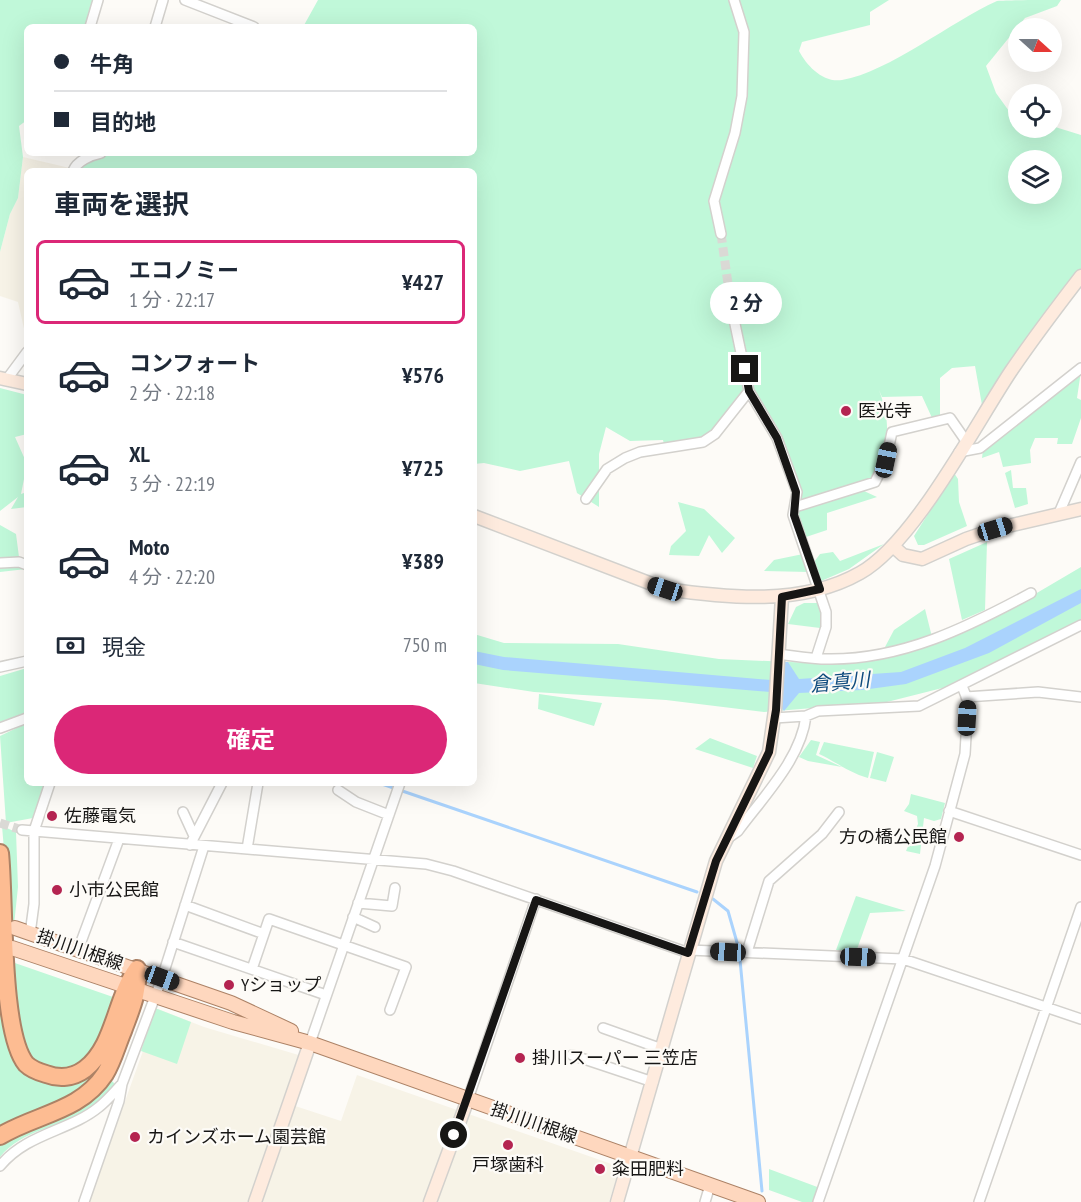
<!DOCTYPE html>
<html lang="ja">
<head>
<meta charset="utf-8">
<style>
  :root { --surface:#fff; --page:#f2f2f3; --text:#1f2937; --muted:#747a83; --line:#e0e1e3; --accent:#db2777 }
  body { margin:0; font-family:"PT Sans Narrow","Noto Sans JP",sans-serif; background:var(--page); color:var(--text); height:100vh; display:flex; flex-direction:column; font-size:22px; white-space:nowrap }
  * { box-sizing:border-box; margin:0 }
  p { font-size:20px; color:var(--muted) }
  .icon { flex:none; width:33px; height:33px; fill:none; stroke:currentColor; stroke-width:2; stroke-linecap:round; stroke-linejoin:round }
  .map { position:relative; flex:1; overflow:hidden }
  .panel { position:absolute; left:24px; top:168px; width:453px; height:618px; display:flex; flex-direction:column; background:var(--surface); border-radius:9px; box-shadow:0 6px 24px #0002 }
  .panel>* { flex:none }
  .top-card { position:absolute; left:24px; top:24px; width:453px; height:132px; border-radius:9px; box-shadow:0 6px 24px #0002; display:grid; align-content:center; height:132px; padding:0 30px; background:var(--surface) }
  .needle { width:39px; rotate:111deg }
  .fabs { position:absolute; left:1008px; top:18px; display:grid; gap:12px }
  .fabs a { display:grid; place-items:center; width:54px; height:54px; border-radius:50%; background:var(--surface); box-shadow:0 6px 24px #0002; font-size:30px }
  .end { position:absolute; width:27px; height:27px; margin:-14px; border:8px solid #171615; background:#fff; box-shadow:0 0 0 3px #fff }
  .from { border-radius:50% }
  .bubble { position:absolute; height:42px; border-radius:21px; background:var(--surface); box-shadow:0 6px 24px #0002; font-size:20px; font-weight:700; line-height:42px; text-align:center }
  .car { position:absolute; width:18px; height:36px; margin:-18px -9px; border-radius:8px; box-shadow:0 0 4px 2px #0007; background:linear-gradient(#222 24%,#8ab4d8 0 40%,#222 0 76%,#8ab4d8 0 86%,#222 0) }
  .top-card b { display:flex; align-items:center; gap:21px; height:57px; font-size:22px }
  .top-card b+b { border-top:2px solid var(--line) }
  .top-card i { width:15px; height:15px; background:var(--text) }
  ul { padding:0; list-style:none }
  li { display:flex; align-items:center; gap:18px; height:84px; margin:0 12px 9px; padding:0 18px; border:3px solid transparent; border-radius:9px }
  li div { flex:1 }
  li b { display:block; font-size:22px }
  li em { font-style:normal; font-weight:700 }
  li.current { border-color:var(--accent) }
  li>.icon { width:54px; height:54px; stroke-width:1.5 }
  h2 { padding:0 30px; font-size:27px; line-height:72px }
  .pay { display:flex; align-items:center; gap:15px; height:66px; padding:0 30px; font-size:22px }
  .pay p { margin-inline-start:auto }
  .action { display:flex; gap:12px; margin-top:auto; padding:12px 30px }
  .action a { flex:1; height:69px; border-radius:36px; background:var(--accent); color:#fff; font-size:24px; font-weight:700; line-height:69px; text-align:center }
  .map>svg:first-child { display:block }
  .built { fill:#f7f3e7 }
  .green { fill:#c0f8d9; fill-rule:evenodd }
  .water { fill:#aad3fd }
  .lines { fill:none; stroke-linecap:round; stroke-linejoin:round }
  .stream { stroke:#aad3fd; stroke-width:3 }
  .street-tunnel { stroke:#dad9d5; stroke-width:9; stroke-dasharray:9 4.5; stroke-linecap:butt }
  .street-casing { stroke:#d3d1cd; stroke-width:12 }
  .secondary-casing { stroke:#d3d1cd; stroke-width:15 }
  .primary-casing { stroke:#ac8266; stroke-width:16 }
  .highway-casing { stroke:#ac8266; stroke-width:20 }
  .street { stroke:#fff; stroke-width:9 }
  .secondary { stroke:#feebde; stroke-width:12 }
  .primary { stroke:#fed7be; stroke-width:14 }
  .highway { stroke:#fdbc92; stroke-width:16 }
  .route { stroke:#171615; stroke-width:8 }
  .poi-dot { fill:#b42451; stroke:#fdfbf7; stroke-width:2 }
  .labels { text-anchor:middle; stroke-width:4.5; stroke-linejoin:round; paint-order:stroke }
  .poi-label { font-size:18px; fill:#171615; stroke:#fdfbf7; text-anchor:start }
  .street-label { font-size:18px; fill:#171615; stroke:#fdfbf7 }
  .water-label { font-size:20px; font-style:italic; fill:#0f4b7e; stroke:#fdfbf7 }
</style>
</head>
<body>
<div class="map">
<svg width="1081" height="1202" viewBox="0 0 1081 1202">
  <rect width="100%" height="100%" fill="#fdfbf7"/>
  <path class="built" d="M23,157L74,169L73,171H27V342L18,302L0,296V252L10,214L18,198Z
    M158,1009L204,1027L302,1056L286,1103L341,1121L357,1075L620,1167L609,1202H89Z"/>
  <path class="green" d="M0,0H94L89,27H27V120L19,126L23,157L18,198L10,214L0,252Z
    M318,0H889L870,12V25L802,42L799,51C807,66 823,83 842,80C889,72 952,21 997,1C1009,0 1046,0 1061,0L1057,6L1025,18L986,66L996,93L1014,118L1018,119V128L1052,126L1081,135V276L982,405L975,366L952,368L940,378V415L945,418L933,420L922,396L882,397L879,390C893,428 887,444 874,481L795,507L797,492L775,423L771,422L752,390L713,435L665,448L663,440L630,441L606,427L599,454V507L577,493L569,461L520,471L484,463L474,464V171H80L93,154L101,153H474V27H303ZM1018,160H1052V194H1018Z
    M1081,371L1077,398L1081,400V418L1072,444H1057L1058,438H1035L1030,450L1031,463L1003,467L999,452L982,458L983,450Z
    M0,388L27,395V434L15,437L27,464L21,494L27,492V507L11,509L18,497L0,511Z
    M1011,470L1013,488H1026L1028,504L1015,508L1005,473Z
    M954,473L958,479L959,502L967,526L924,545H918L914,536Z
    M864,491L877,497L827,513V530L806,537L797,511Z
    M678,502L704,509L735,538L722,553L709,535L699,556L669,555L671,546L686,531Z
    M0,525L16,534L19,557L15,558L26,569L0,572Z
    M987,542L985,610L962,620L949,559Z
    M884,544L849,569L819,582L814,562L820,554L833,552L840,561Z
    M803,554L809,572L764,571L774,560Z
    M1081,567V623L970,681L887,702L764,712L666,700L534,692L474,683V634L504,643L618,644L719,659L835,664L895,655L939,642L1001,614Z
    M804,603H818L822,614L820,628L788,624L796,607Z
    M925,609L932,637L897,647H885L894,630Z
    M27,668V712L0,722V676Z
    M539,694L602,703L594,726L538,709Z
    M27,723V783H43V791L33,818L6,823L0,736Z
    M710,738L757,756L753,768L695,749Z
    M811,740L820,742L816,755L842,767L808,761L799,757Z
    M824,742L874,752L868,778C850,773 836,762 819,754Z
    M877,752L894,757L886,782L870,778Z
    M911,794L945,803L941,819L934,821L924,818L920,854L906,851L918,824L917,816L904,811L909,804Z
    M2,826L16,832L18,887L12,944Z
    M856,896L906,911L870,913L856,952L836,950Z
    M12,962L113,997L108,1021L94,1053L73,1071H45L22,1049Z
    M0,989L39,1078L101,1059L102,1069L85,1089L0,1133Z
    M155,1008L191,1022L177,1064L141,1051Z
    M109,1078L115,1084C108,1092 100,1102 92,1108C63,1127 22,1129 0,1157V1145L9,1138Z
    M769,1169L820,1188L815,1202H802L769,1190Z"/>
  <path class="water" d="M1081,589V603L989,653L906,684L862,690L799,693L784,711L781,707L785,662H788L799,679L901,672L965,648Z
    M474,651L504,657L771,680L770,692L503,670L474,664Z"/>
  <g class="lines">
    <path class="stream" d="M379,783L697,892
      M713,899L728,911L738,946
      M740,960L762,1191"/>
    <path class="street-tunnel" d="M721,234L731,305
      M0,823L22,830"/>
    <g class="street-casing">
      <path id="street" d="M185,0L254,27
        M90,27L98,0
        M155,27L163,0
        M73,171C77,161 91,155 101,153
        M721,234L714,201L735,133L742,96L744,32L734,0
        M731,305L749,391L777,438L797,492L793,515L826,612V627L816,658
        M7,379L27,352
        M959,452L980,448L1081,368
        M586,499L607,469L625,458L640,452L703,442L715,434L749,391
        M795,507L875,482L886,460L892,432L950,418L966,441
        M1059,513L1081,462
        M0,563L19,562L27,565
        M778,654C795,656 812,659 828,659C902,660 968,627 1031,593
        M0,667L27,661
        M966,697L1038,692L1081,697
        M774,718L806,716L818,711L919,706L1081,625
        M0,728L27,718
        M338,790L356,802L389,815
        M949,811L1081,855
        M183,812L194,836
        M22,830L426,864L453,871L689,953
        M728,838L738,831C763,797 801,759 806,716
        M190,845L222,783
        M247,849L258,783
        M358,903L392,906L395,888
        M185,905L264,934
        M353,917L375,927
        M30,934L34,904V831L50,783
        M173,942L326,995
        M78,950L119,839
        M689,950L903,959L1081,1019
        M747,952L769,881L822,834L839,812
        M252,969L269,919L406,967L390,1010
        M603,1028L662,1049
        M310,1043L400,783
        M572,1055L653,1082
        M468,1099L536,899
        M0,1166C27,1133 70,1131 99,1107C108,1100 115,1091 122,1084
        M84,1202L119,1101L122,1084L162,978L204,846
        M705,1202L710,1185
        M818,1202L935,866L965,754L968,701L962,686
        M979,1202L1081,907"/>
    </g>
    <g class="secondary-casing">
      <path id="secondary" d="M0,378L27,384
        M474,516L665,589C728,598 802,606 860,573C914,543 975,425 1011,371C1033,339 1057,307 1081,276
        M893,546L903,555L922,559L966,539L995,529L1081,509
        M255,1202L310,1043
        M430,1202L468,1099
        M617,1202L716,861L769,752L775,710L782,597"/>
    </g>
    <g class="primary-casing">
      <path id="primary" d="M15,928L231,1003L291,1031
        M12,948L233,1022L310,1043L758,1202"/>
    </g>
    <g class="highway-casing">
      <path id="highway" d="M0,853C5,900 0,1032 26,1064C31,1069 39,1072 46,1074C59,1079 73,1078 85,1069C115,1046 115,999 137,969
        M0,1136C36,1114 80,1112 105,1074C113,1061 117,1045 123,1031C131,1009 139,993 137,969"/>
    </g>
    <use href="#street" class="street"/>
    <use href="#secondary" class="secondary"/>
    <use href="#primary" class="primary"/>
    <use href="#highway" class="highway"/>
  </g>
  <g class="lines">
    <path class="route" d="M454,1135L536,900L688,953L716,861L769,752L776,710L782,597L820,589L794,515L796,492L777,438L749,391L745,369"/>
  </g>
  <g class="poi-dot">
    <circle cx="846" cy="411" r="6"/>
    <circle cx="52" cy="816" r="6"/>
    <circle cx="959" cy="837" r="6"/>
    <circle cx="57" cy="890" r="6"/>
    <circle cx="229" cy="985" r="6"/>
    <circle cx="520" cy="1058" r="6"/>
    <circle cx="135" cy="1137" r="6"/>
    <circle cx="508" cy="1145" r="6"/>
    <circle cx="600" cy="1169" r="6"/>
  </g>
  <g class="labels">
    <g class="poi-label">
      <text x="858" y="417">医光寺</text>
      <text x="64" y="822">佐藤電気</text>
      <text x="947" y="843" text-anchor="end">方の橋公民館</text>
      <text x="69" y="896">小市公民館</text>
      <text x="241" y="991">Yショップ</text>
      <text x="532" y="1064">掛川スーパー 三笠店</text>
      <text x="147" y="1143">カインズホーム園芸館</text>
      <text x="508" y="1171" text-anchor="middle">戸塚歯科</text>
      <text x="612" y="1175">粂田肥料</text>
    </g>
    <g class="street-label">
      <text transform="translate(80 950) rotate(19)" y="6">掛川川根線</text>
      <text transform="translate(534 1123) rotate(19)" y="6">掛川川根線</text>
    </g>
    <g class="water-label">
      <text transform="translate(840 682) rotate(-5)" y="7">倉真川</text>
    </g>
  </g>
</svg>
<div class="fabs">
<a><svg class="needle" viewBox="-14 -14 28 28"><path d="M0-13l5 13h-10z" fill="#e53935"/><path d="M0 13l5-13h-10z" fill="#747a83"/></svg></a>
<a><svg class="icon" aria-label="locate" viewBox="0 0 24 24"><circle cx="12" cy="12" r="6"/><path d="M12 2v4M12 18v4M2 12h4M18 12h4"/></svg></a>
<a><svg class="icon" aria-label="layers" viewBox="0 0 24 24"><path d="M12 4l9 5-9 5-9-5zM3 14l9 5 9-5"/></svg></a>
</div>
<i class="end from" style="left:454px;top:1135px"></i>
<i class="end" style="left:745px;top:369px"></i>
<div class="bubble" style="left:710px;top:282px;width:72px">2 分</div>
<i class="car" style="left:886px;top:460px;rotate:12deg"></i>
<i class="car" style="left:995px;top:529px;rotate:73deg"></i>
<i class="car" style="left:665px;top:589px;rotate:288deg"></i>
<i class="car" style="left:967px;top:718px;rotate:3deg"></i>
<i class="car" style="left:728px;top:952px;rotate:273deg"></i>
<i class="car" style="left:858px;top:957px;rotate:92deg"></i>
<i class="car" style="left:162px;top:978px;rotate:110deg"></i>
<div class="top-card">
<b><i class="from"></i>牛角</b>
<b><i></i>目的地</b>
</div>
<section class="panel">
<h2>車両を選択</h2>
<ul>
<li class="current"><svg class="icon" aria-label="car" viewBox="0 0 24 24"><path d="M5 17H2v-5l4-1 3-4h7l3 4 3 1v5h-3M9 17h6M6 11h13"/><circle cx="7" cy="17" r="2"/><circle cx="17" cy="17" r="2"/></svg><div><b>エコノミー</b><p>1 分 · 22:17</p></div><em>¥427</em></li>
<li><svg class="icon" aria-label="car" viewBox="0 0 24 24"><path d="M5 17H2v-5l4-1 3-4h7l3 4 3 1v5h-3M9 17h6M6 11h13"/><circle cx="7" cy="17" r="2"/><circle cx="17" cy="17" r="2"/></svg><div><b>コンフォート</b><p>2 分 · 22:18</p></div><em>¥576</em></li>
<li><svg class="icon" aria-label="car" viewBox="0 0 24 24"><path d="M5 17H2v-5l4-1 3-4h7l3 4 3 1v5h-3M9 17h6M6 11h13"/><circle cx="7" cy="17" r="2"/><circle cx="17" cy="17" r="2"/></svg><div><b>XL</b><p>3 分 · 22:19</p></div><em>¥725</em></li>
<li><svg class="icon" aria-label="car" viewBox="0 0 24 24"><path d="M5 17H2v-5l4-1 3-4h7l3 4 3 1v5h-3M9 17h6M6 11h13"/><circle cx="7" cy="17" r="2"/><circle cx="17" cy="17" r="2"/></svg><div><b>Moto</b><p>4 分 · 22:20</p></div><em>¥389</em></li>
</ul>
<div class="pay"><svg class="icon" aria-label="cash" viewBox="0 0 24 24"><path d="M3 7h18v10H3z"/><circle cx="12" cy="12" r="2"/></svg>現金<p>750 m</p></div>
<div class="action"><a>確定</a></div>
</section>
</div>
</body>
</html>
